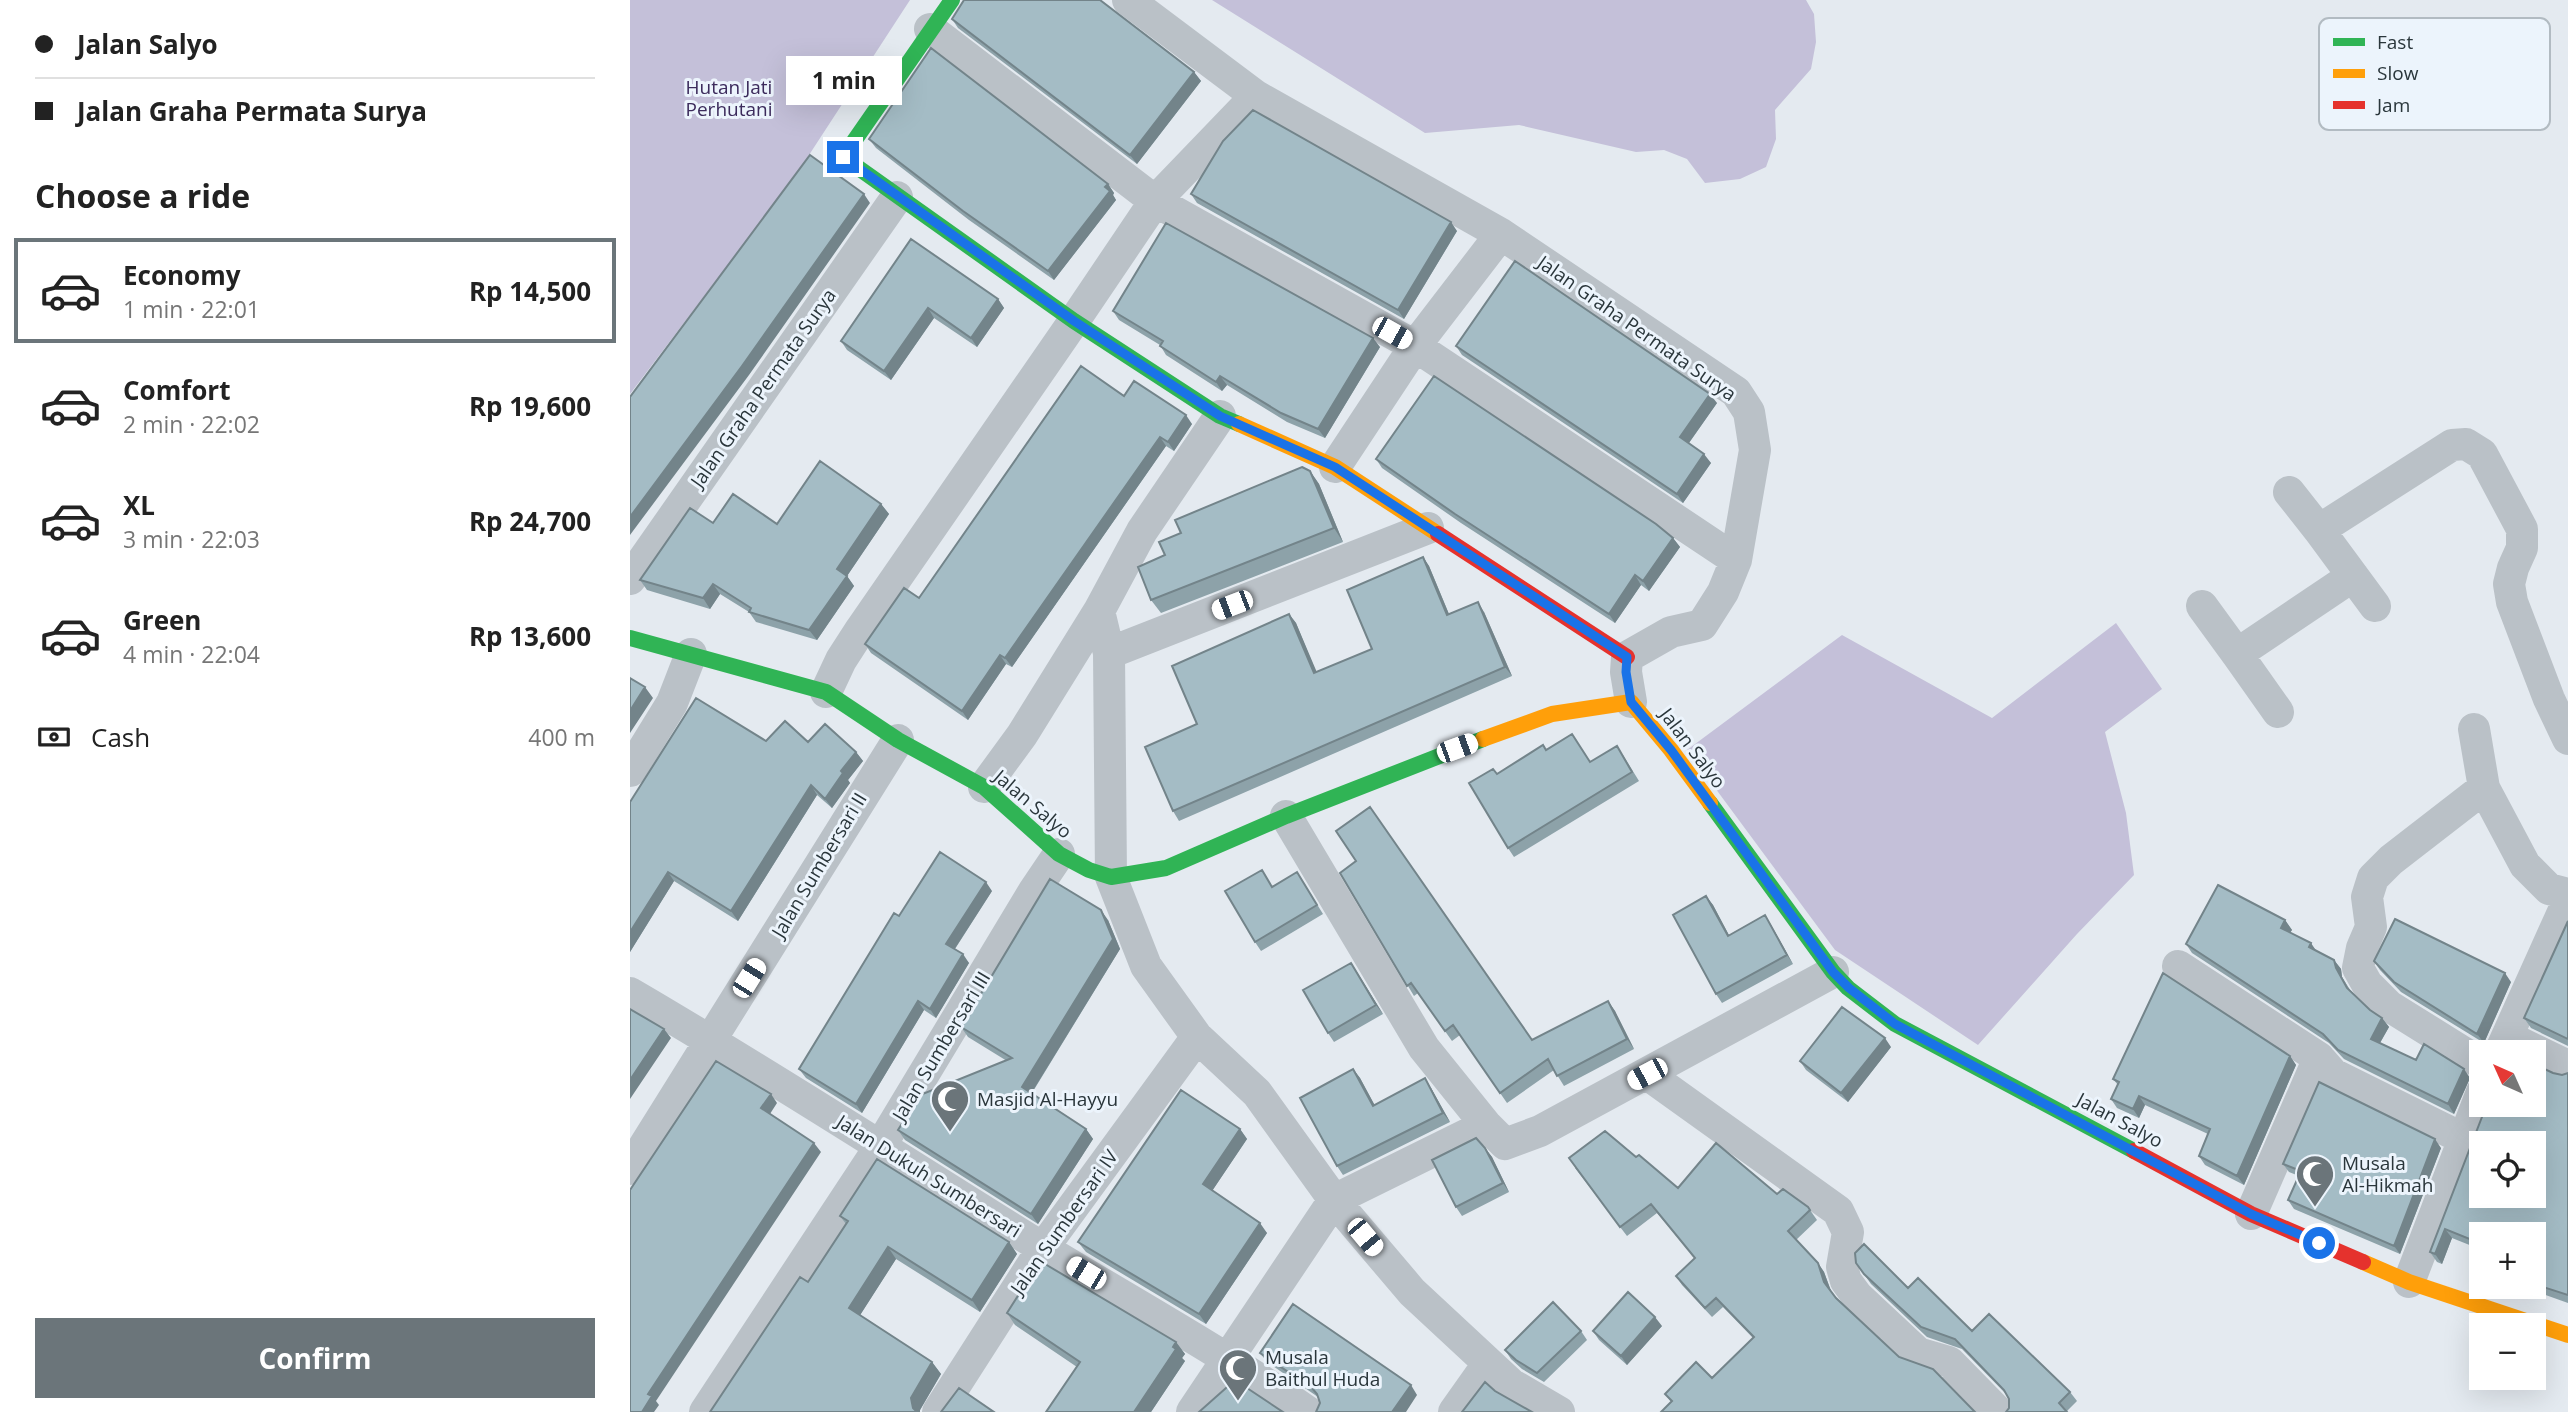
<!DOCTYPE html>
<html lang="en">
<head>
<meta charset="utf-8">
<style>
  :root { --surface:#fff; --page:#f2f2f2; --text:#222; --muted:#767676; --line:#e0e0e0; --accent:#6b757a }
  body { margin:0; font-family:"Open Sans",sans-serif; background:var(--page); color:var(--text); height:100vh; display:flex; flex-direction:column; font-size:26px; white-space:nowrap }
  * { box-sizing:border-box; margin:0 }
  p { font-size:23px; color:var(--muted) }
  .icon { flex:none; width:38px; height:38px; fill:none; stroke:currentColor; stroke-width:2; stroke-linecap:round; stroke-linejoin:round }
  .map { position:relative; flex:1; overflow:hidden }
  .drawer { display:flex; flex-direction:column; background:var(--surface); width:630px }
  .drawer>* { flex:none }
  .top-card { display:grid; align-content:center; height:154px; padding:0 35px; background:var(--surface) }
  .needle { width:46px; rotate:315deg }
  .fabs { position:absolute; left:1839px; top:1040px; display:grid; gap:14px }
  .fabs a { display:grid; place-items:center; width:77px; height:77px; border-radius:0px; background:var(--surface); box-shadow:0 7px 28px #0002; font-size:35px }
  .end { position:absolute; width:32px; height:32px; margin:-16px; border:9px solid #1a73e8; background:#fff; box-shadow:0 0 0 4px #fff }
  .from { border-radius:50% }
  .bubble { position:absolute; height:49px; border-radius:0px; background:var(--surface); box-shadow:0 7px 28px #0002; font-size:23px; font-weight:700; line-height:49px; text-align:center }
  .car { position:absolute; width:21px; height:42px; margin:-21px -10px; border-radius:9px; box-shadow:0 0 5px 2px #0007; background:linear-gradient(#fff 24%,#345 0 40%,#fff 0 76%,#345 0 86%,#fff 0) }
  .top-card b { display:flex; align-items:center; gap:24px; height:66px; font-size:26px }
  .top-card b+b { border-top:2px solid var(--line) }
  .top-card i { width:18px; height:18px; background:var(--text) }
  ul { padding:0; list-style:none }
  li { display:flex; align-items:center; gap:21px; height:105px; margin:0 14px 10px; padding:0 21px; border:4px solid transparent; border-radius:0px }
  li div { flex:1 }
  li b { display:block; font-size:26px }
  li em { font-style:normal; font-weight:700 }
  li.on { border-color:var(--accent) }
  li>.icon { width:63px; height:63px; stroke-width:1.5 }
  h2 { padding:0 35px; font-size:32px; line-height:84px }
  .pay { display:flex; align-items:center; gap:18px; height:77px; padding:0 35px; font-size:26px }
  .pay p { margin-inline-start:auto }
  .action { display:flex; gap:14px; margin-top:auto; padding:14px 35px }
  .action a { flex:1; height:80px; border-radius:0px; background:var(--accent); color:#fff; font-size:28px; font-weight:700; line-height:80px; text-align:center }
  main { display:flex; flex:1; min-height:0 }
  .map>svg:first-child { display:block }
  .green { fill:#c4c0d9 }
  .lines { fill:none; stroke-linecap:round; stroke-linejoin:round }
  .street { stroke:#bac1c7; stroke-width:32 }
  .fast { stroke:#30b455; stroke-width:16 }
  .slow { stroke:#ff9f0a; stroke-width:16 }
  .jam { stroke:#e5322d; stroke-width:16 }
  .wall { fill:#8da2a9 }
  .shaded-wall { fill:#73848a }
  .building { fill:#a4bcc5; stroke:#73848a; stroke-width:2; fill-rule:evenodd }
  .route { stroke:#1a73e8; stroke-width:9 }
  .labels { text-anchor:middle; stroke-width:6; stroke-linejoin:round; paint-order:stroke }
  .park-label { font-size:19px; fill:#3c2b5c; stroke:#ecf4fc }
  .street-label { font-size:19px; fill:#2a363b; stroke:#ecf4fc }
  .poi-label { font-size:19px; fill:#2a363b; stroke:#ecf4fc; text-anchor:start }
  .key { fill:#ecf4fc; stroke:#b2bbc2; stroke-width:2 }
  .key-label { font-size:19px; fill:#2a363b }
</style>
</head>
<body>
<main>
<section class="drawer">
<div class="top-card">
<b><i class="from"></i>Jalan Salyo</b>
<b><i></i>Jalan Graha Permata Surya</b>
</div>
<h2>Choose a ride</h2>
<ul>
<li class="on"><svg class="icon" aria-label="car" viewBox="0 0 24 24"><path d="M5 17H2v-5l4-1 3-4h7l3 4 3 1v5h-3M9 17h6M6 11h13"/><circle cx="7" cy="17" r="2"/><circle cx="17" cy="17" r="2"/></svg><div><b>Economy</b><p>1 min · 22:01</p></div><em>Rp 14,500</em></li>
<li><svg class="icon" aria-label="car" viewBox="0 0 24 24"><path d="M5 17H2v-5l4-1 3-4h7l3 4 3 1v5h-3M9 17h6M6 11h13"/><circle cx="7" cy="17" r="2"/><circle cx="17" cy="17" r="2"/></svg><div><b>Comfort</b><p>2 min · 22:02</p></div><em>Rp 19,600</em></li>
<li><svg class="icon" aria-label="car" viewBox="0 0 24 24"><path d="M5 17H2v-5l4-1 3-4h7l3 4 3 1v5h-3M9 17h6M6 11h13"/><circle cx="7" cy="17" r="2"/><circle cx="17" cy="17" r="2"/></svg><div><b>XL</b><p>3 min · 22:03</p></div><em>Rp 24,700</em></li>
<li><svg class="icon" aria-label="car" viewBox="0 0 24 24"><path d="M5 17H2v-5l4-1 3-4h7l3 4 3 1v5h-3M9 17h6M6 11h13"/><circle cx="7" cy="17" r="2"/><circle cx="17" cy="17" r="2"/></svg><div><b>Green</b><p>4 min · 22:04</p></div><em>Rp 13,600</em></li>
</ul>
<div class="pay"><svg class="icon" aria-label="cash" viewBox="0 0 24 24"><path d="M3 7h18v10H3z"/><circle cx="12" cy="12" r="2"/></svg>Cash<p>400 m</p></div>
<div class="action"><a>Confirm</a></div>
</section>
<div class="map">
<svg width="1938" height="1412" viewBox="0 0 1938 1412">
  <rect width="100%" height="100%" fill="#e4eaf0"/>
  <path class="green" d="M0,0H280L166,175L0,394Z
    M582,0H1176L1184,14L1186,42L1181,69L1145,110L1146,139L1136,167L1110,179L1075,183L1057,159L1034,150L1006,152L889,125L795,133Z
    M1486,623L1532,689L1475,732L1496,813L1504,875L1447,934L1348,1045L1205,950L1057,750L1212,635L1362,718Z"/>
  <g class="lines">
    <path class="street" d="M498,0L626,96L871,234L1106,392L1119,412L1125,450L1106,560L1093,592L1072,625L1041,632L997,657L996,672L1001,702
      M300,29L525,201L785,346L1106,560
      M705,467L785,346L871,234
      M1659,492L1689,530
      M0,579L267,197
      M1572,606L1607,654
      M1745,606L1689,530L1822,445L1836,444L1852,454L1892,529V548L1883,568L1879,584L1882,602L1919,699L1938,739
      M469,611L479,653L481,877L516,966L567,1037L627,1093L704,1200L782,1292L881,1384L929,1412
      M479,653L798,528
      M196,692L211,660L231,629L444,321L525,201L626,96
      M1648,712L1607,654L1723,576
      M1844,729L1854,788L1761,860L1743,878L1737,897L1741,927L1732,948L1728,968L1737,984L1759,1006L1852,1064
      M0,771L42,703L61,654
      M354,787L392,735L469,611L512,531L590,416
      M1854,788L1895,865L1919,889L1938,894
      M656,816L794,1048L856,1125
      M1548,966L1689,1058
      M0,993C139,1074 274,1162 411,1247C501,1302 592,1352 678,1412
      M1878,1037L1938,1066
      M1870,1052L1938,901
      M1017,1074L1208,1211L1218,1232L1212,1267L1216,1281L1227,1296L1288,1353L1319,1362L1368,1412
      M0,1169L268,740
      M1621,1214L1689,1058L1703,1074L1832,1138
      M1779,1282L1852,1092
      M75,1412L251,1145L404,891L429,854
      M308,1412L413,1248L567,1037
      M562,1412L704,1200L856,1125L875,1144L910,1131L1203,972
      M824,1412L858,1364"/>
    <path class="fast" d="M322,0L213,157L444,321L590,416L609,424
      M0,638L196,692L268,740L354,787L429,854L459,870L481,877L536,868L656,816L853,739
      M1080,803L1203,972L1218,988L1265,1024L1504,1151"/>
    <path class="slow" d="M609,424L705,467L808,534
      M853,739L922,714L1001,702L1041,750L1080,803
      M1733,1262L1779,1282L1938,1335"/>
    <path class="jam" d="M808,534L997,657
      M1504,1151L1621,1214L1733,1262"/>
  </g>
  <path class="wall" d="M322,19L564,72L571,81L507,164L328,28Z
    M239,139L478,184L484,193L483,195L486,200L424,280L339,220L246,148Z
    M561,194L827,231L774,319L567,203Z
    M281,239L368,299L374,308L347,347L304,318L261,380L217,350L211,341Z
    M483,311L750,347L695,438L657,422L597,385L592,391L536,355L530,345L489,320Z
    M826,346L1087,403L1059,443L1081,463L1053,503L832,355Z
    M494,396L562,424L544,451L536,446L382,667L376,664L338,720L241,653L235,644L289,598Z
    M746,459L1043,538L1050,547L1019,591L1011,585L985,623L831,523L752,468Z
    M680,471L689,484L713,542L531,613L521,600L535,555L551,533Z
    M251,504L259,514L217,576L224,586L187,640L126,622L119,612L90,594L80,609L17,590L10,580L83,523L147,524Z
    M793,557L799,566L819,614L854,612L882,676L549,821L543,811L659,614L666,623L686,672L742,649Z
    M942,734L960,762L993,755L1009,781L884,857L878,848L867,774L916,750Z
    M136,741L226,752L233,761L218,780L220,783L202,808L187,795L108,921L44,881L0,952V802Z
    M667,872L693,914L631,951L625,942L643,886Z
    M710,873L902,1040L978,1001L985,1011L1004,1049L934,1086L924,1070L877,1103L830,1035L822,1041L788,993L784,996Z
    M362,891L325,949L339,963L306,1018L294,1010L232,1113L176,1078L169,1069L269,916Z
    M1076,896L1083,905L1099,935L1135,915L1141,925L1163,964L1092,1003L1086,994Z
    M478,920L490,949L402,1093L456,1129L463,1139L408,1224L275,1140L268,1130L377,1061L338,1037L331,1027Z
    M1655,920L1662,930L1660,932L1687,951L1704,960L1711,969L1712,977L1720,990L1740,1010L1752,1018L1759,1027L1750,1043L1786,1060L1840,1078L1824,1114L1714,1059L1699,1043L1562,953L1556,944Z
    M1938,921V1046L1901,1028L1894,1018Z
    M1744,961L1881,982L1854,1043L1771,992L1750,970Z
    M721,963L753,1014L704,1042L698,1033Z
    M1261,1047L1218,1102L1176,1070L1170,1061Z
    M1660,1056L1666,1065L1614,1185L1575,1165L1569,1156L1578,1134L1515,1105L1509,1118L1487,1108L1481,1099L1488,1085L1483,1079Z
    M723,1069L730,1078L745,1106L801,1088L820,1122L713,1175L707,1166Z
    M1923,1073L1932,1075L1938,1073V1303L1890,1286H1904V1234H1852V1250L1822,1238L1812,1264L1807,1262L1800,1252Z
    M610,1129L617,1139L582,1191L637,1233L576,1324L456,1252L448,1242Z
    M855,1148L862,1157L879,1192L832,1216L826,1207Z
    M1811,1148L1770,1254L1664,1209L1658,1200L1669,1176L1659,1172L1653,1164Z
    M1006,1157L1048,1188L1147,1194L1180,1210L1187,1220L1166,1240L1188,1263L1194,1272L1201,1291L1206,1298L1269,1357L1041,1402L1035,1394L1082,1378L1123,1338L1093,1307L1082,1317L1052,1285L1046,1276L1065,1258L1027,1213L997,1236L945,1168Z
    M210,1216L379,1242L387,1254L350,1312L266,1259L230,1315L302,1362L311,1374L290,1410V1412H80L178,1282L216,1224Z
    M1226,1263L1278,1288L1342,1331L1440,1392L1447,1401L1437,1411L1379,1408V1399L1378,1396L1332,1349L1297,1337L1241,1284Z
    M377,1313L546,1342L555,1354L552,1358L555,1361L521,1412H416L447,1367L385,1325Z
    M1032,1326L997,1365L969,1340L963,1331Z
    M951,1331L957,1340L914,1382L892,1369L881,1359L875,1350Z
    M630,1353L787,1395L690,1403L688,1397L637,1362Z"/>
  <path class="shaded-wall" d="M564,72L571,81L507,164L500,155Z
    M478,184L484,193L483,195L486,200L424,280L418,271Z
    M234,194L240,203L119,375L0,535V517Z
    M821,222L827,231L774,319L768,310Z
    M368,299L374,308L347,347L341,338Z
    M298,308L304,318L261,380L254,371Z
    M743,338L750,347L695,438L688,429Z
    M590,376L597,385L592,391L586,382Z
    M1080,394L1087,403L1056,447L1050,437Z
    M556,415L562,424L544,451L538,442Z
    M530,437L536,446L382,667L375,658Z
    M1074,454L1081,463L1053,503L1047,494Z
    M680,471L689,484L713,542L704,528Z
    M251,504L259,514L215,579L207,569Z
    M1043,538L1050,547L1019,591L1013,581Z
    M793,557L799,566L823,624L817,615Z
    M1005,575L1011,585L985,623L979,614Z
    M217,576L224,586L187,640L179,630Z
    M83,584L90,594L80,609L73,598Z
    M848,602L854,612L882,676L875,667Z
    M659,614L666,623L691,682L684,673Z
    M370,655L376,664L338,720L332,711Z
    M15,687L23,698L0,733V711Z
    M226,752L233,761L218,780L220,783L202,808L195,799L211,771Z
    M181,785L187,795L108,921L101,911Z
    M38,872L44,881L0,952V932Z
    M356,882L362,891L322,953L316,944Z
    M1076,896L1083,905L1104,945L1098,936Z
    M471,910L478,920L490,949L399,1097L392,1087Z
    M1135,915L1141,925L1163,964L1157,955Z
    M1655,920L1662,930L1657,937L1651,928Z
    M1681,943L1687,952L1679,947Z
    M333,954L339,963L306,1018L300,1009Z
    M1704,960L1711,969L1712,977L1724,997L1706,968Z
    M721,963L727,972L753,1014L746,1005Z
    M1875,973L1881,982L1854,1043L1847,1034Z
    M288,1001L294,1010L232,1113L226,1104Z
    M978,1001L985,1011L1004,1049L997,1039Z
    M1752,1018L1759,1027L1747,1048L1741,1039Z
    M34,1029L41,1038L0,1099V1080Z
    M1255,1038L1261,1047L1218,1102L1211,1093Z
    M1660,1056L1666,1065L1614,1185L1607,1176Z
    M723,1069L730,1078L750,1115L743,1106Z
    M1834,1069L1840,1078L1824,1114L1818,1104Z
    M795,1078L801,1088L820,1122L813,1113Z
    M141,1094L147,1103L138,1117L131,1108Z
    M1509,1096L1515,1105L1509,1118L1503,1109Z
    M456,1129L463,1139L408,1224L401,1214Z
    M610,1129L617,1139L580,1194L573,1184Z
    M1805,1139L1811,1148L1770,1254L1764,1246Z
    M184,1143L191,1152L26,1401L29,1405L24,1412H12L18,1394Z
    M855,1148L862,1157L879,1192L873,1183Z
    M630,1223L637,1233L576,1324L569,1314Z
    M1815,1229L1822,1238L1812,1264L1805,1254Z
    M379,1242L387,1254L350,1312L342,1300Z
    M258,1247L266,1259L227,1320L219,1308Z
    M1188,1263L1194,1272L1201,1291L1194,1282Z
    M1025,1317L1032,1326L997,1365L991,1356Z
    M546,1342L555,1354L552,1358L555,1361L521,1412H504Z
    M302,1362L311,1374L290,1410V1412H286L283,1408L281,1398Z
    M781,1385L787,1395L776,1412H762Z"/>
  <path class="building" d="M334,0H470L564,72L500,155L322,19Z
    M301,48L478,184L475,187L480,191L418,271L333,211L239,139Z
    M623,110L821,222L768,310L561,194L593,141Z
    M180,155L234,194L112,366L0,517V397Z
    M536,223L743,338L688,429L651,413L590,376L586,382L530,346L533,341L483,311Z
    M281,239L368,299L341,338L298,308L254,371L211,341Z
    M885,261L1080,394L1050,437L1074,454L1047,494L826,346Z
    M451,366L494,396L504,381L556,415L538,442L530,437L375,658L370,655L332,711L235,644L274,588L289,598Z
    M804,376L1026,524L1043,538L1013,581L1005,575L979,614L825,514L746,459Z
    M190,461L251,504L207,569L217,576L179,630L119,612L121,608L83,584L73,598L10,580L60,508L83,523L103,494L147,524Z
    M672,467L680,471L704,528L521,600L508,567L535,555L529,542L551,533L545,520Z
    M793,557L817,615L848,602L875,667L543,811L515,747L567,724L542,666L659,614L684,673L742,649L717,590Z
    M0,678L15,687L0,711Z
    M66,698L136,741L155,721L178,742L195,724L226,752L211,771L213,773L195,799L181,785L101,911L38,872L0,932V802Z
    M942,734L960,762L987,746L1002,772L878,848L839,783L863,769L867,774L913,745L916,750Z
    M740,807L902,1040L978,1001L997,1039L927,1076L918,1059L870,1093L823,1025L815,1031L781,983L777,986L710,873L726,861L706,831Z
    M310,852L356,882L316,944L333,954L300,1009L288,1001L226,1104L169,1069L264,913L269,916Z
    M632,870L642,887L667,872L687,905L625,942L595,891Z
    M420,879L471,910L483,939L392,1087L456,1129L401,1214L268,1130L290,1095L382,1058L331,1027Z
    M1588,885L1655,920L1651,928L1681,943L1679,947L1704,960L1706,968L1717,988L1740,1010L1752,1018L1741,1039L1786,1060L1794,1044L1834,1069L1818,1104L1708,1050L1693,1034L1556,944Z
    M1076,896L1098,936L1135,915L1157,955L1086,994L1043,915Z
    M1765,919L1875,973L1847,1034L1764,982L1744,961Z
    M1938,921V1039L1894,1018Z
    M721,963L746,1005L698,1033L673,990Z
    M1533,973L1660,1056L1607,1176L1569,1156L1580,1129L1509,1096L1503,1109L1481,1099L1489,1082L1483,1079Z
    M1212,1007L1255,1038L1211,1093L1170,1061Z
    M0,1009L34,1029L0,1080Z
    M86,1061L141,1094L131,1108L184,1143L18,1394L22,1396L12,1412H0V1190Z
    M1904,1064L1923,1073L1932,1075L1938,1073V1295L1904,1284V1234H1852V1244L1815,1229L1805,1254L1800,1252L1857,1104H1904ZM1852,1143H1904V1195H1852Z
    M723,1069L743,1106L795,1078L813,1113L707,1166L670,1098Z
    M1689,1082L1805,1139L1764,1246L1658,1200L1671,1171L1653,1164Z
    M551,1090L610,1129L573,1184L630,1223L569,1314L448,1242Z
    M975,1131L1006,1157L1009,1155L1048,1188L1086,1143L1147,1194L1153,1189L1178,1207L1180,1210L1158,1231L1188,1263L1194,1282L1206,1298L1269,1357L1303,1369L1345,1412H1031L1042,1401L1035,1394L1066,1362L1082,1378L1124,1337L1086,1298L1075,1308L1046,1276L1065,1258L1021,1204L990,1227L939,1158Z
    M846,1138L855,1148L873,1183L826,1207L802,1160Z
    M247,1159L379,1242L342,1300L258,1247L219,1308L302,1362L281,1398L283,1408L287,1412H80L170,1277L178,1282L218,1221L210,1216Z
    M1234,1244L1278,1288L1288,1278L1342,1331L1359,1314L1440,1392L1429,1403L1437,1412H1376L1379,1408V1399L1374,1390L1325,1339L1291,1327L1234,1274L1226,1263L1225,1253Z
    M410,1261L546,1342L543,1347L546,1349L504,1412H416L450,1362L377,1313Z
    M998,1292L1025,1317L991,1356L963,1331Z
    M923,1302L951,1331L907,1373L886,1360L875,1350Z
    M663,1304L781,1385L762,1412H686L690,1403L687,1394L682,1388L630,1353Z
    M605,1380L653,1412H569Z
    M855,1382L865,1391L902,1412H832Z
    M329,1388L364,1412H311Z"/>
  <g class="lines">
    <path class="route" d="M213,157L444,321L590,416L705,467L997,657L996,672L1001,702L1041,750L1203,972L1219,988L1265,1024L1621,1214L1689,1243"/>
  </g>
  <defs>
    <g id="mosque-pin" transform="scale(2.0125)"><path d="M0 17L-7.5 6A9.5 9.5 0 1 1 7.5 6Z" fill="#6b757a" stroke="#ecf4fc"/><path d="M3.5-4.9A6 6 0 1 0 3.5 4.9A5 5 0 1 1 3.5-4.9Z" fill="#fff"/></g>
  </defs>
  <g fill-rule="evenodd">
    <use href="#mosque-pin" x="320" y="1099"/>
    <use href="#mosque-pin" x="1685" y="1174"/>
    <use href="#mosque-pin" x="608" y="1368"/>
  </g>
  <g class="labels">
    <g class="park-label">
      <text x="99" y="94">Hutan Jati<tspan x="99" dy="22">Perhutani</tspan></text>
    </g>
    <g class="street-label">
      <text transform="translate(1007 328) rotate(35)" y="7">Jalan Graha Permata Surya</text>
      <text transform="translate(133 388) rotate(-55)" y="7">Jalan Graha Permata Surya</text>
      <text transform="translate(1063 748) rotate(53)" y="7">Jalan Salyo</text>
      <text transform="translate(403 804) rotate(40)" y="7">Jalan Salyo</text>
      <text transform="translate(189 865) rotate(-59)" y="7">Jalan Sumbersari II</text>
      <text transform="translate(311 1046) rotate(-59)" y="7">Jalan Sumbersari III</text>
      <text transform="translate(1490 1120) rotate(28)" y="7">Jalan Salyo</text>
      <text transform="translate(299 1176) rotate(32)" y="7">Jalan Dukuh Sumbersari</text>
      <text transform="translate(434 1222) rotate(-55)" y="7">Jalan Sumbersari IV</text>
    </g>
    <g class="poi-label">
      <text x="347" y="1106">Masjid Al-Hayyu</text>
      <text x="1712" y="1170">Musala<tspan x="1712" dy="22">Al-Hikmah</tspan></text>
      <text x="635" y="1364">Musala<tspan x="635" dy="22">Baithul Huda</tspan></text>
    </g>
  </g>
  <rect x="1689" y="18" width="231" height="112" rx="10" class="key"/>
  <rect x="1703" y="38" width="32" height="8" fill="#30b455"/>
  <rect x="1703" y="69" width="32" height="9" fill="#ff9f0a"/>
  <rect x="1703" y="101" width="32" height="8" fill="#e5322d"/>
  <g class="key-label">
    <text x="1747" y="49">Fast</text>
    <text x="1747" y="80">Slow</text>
    <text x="1747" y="112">Jam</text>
  </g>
</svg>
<div class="fabs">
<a><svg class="needle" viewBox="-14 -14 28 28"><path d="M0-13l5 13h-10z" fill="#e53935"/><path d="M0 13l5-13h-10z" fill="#767676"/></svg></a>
<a><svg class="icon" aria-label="locate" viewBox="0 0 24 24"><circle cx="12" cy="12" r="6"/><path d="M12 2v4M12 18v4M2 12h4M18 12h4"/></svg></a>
<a>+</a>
<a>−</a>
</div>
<i class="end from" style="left:1689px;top:1243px"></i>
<i class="end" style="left:213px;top:157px"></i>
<div class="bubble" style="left:156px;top:56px;width:116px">1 min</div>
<i class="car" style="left:762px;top:333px;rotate:119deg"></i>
<i class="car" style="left:602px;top:605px;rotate:249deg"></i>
<i class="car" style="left:827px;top:748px;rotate:70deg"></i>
<i class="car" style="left:119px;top:978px;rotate:32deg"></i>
<i class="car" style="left:1017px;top:1074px;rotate:242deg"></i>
<i class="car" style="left:735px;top:1237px;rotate:140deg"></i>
<i class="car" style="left:456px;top:1273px;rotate:301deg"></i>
</div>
</main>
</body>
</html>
